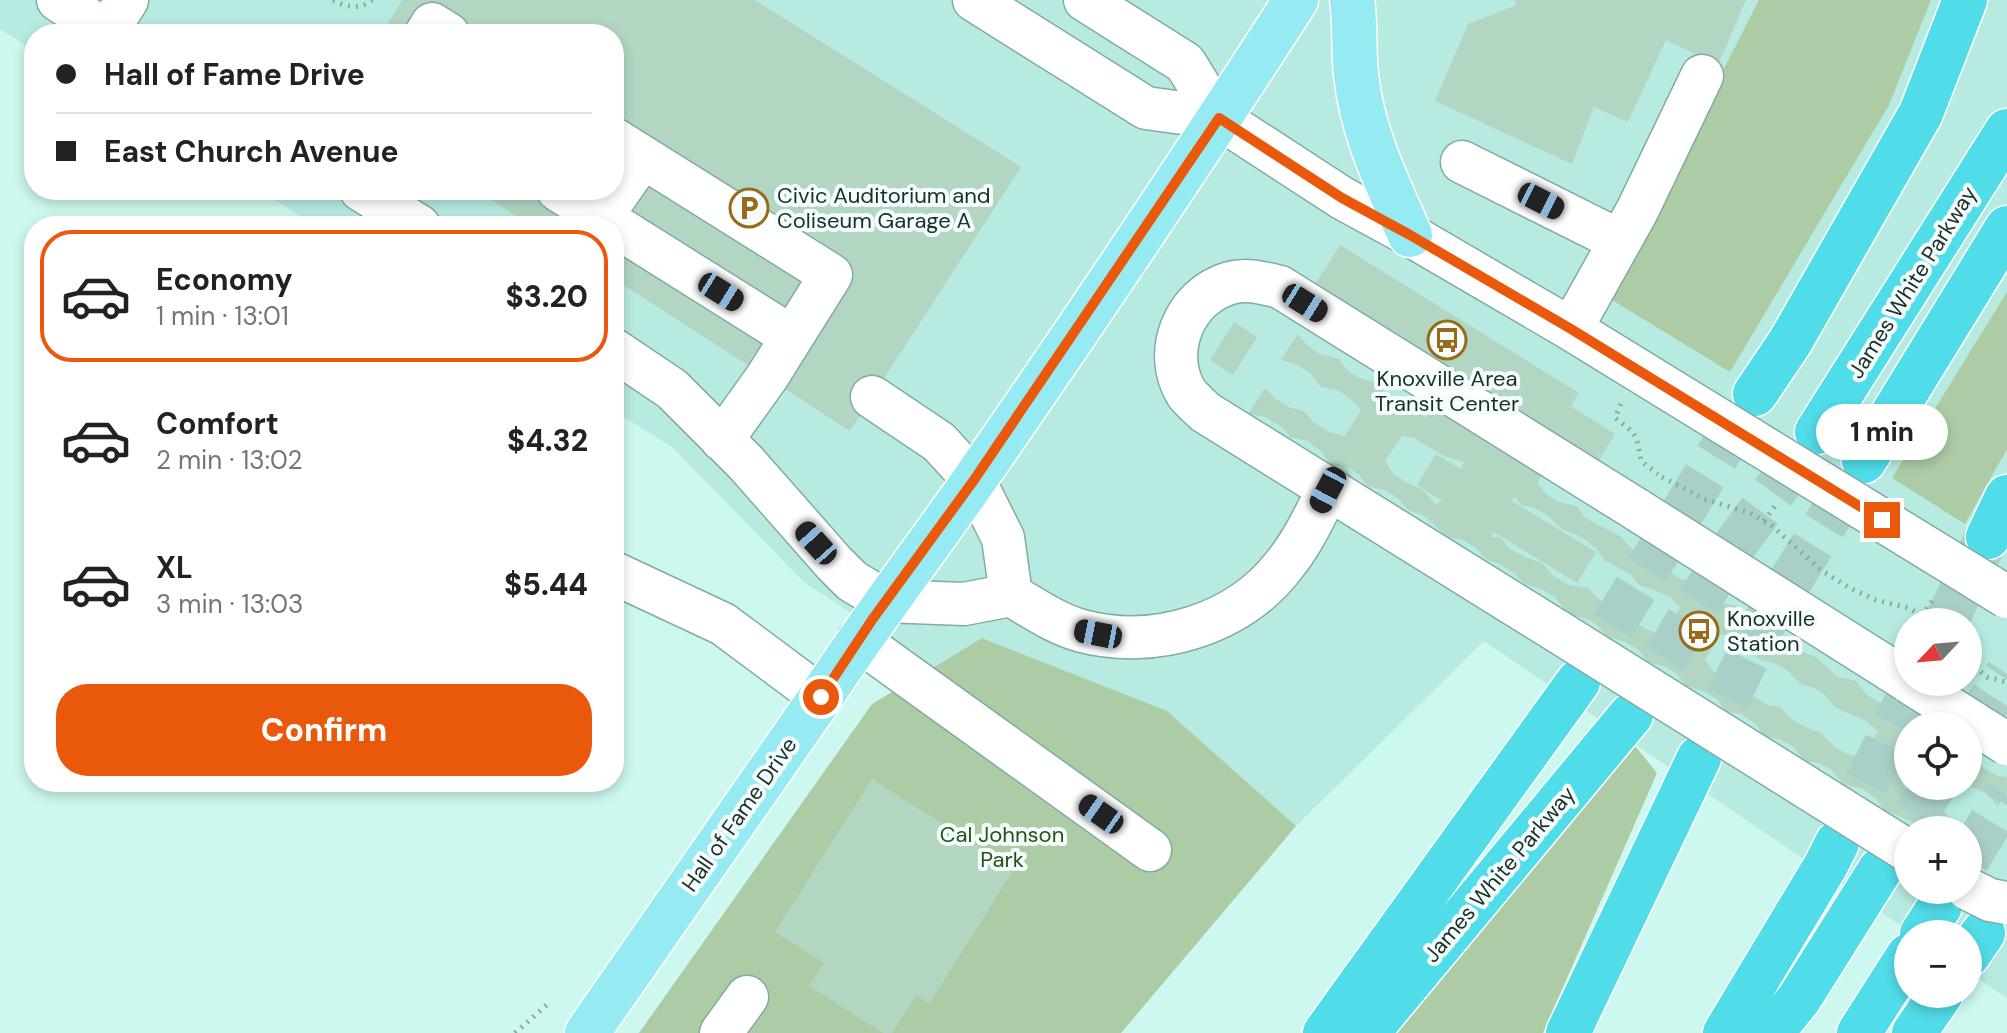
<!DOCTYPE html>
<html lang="en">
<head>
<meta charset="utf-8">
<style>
  :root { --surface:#fff; --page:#f2f2f2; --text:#222; --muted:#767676; --line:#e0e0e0; --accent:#ea580c }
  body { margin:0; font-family:"DM Sans",sans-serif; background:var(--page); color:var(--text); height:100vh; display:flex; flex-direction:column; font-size:30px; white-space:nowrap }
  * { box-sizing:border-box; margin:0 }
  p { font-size:26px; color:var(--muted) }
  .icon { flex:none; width:44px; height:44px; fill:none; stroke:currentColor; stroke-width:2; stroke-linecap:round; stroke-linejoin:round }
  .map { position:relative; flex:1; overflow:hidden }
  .panel { position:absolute; left:24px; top:216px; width:600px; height:576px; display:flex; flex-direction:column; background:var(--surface); border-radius:32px; box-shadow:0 4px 12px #0003 }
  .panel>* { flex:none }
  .top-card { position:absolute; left:24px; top:24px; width:600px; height:176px; border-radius:32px; box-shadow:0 4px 12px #0003; display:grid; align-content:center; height:176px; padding:0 32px; background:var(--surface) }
  .needle { width:52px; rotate:244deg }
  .buttons { position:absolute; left:1894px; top:608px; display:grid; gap:16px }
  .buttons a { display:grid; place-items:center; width:88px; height:88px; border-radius:50%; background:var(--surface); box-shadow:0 4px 12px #0003; font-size:40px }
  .end { position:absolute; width:36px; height:36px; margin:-18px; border:10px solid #ea580c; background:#fff; box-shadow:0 0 0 4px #fff }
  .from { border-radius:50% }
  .bubble { position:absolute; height:56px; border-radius:28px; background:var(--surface); box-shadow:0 4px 12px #0003; font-size:26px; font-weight:800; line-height:56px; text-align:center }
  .car { position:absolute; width:24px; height:48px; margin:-24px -12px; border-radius:10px; box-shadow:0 0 6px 2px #0007; background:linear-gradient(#222 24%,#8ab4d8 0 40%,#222 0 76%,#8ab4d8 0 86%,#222 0) }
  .top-card b { display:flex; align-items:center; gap:28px; height:76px; font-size:30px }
  .top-card b+b { border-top:2px solid var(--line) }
  .top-card i { width:20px; height:20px; background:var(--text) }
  ul { padding:14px 0 0; list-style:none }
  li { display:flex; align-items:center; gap:24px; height:132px; margin:0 16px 12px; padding:0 16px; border:4px solid transparent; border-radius:32px }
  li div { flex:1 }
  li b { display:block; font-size:30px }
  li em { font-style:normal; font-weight:800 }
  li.on { border-color:var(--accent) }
  li>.icon { width:72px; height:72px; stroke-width:1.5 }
  .cta { display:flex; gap:16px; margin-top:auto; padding:16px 32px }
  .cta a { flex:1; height:92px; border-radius:32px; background:var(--accent); color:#fff; font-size:32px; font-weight:800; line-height:92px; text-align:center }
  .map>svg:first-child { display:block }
  .built { fill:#b7ebe1; fill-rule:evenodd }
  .green { fill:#adcca6 }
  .building { fill:#b2d6c2; fill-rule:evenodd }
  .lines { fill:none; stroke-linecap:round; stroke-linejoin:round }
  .highway-tunnel { stroke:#a9d0c8; stroke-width:44; stroke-dasharray:44 22; stroke-linecap:butt }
  .minor-casing { stroke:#81aba3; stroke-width:45 }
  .major-casing { stroke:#fff; stroke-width:47 }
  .highway-casing { stroke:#fff; stroke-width:47 }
  .path { stroke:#89aba5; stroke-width:5; stroke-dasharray:2 6; stroke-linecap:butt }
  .minor { stroke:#fff; stroke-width:42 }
  .major { stroke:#96eaf1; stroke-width:44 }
  .highway { stroke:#50dce8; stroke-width:44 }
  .minor-bridge-casing { stroke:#81aba3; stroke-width:45; stroke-linecap:butt }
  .path-bridge { stroke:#89aba5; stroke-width:5; stroke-dasharray:2 6; stroke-linecap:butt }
  .minor-bridge { stroke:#fff; stroke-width:42 }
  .route { stroke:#ea580c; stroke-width:10 }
  .labels { text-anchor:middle; stroke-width:8; stroke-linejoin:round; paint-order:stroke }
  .poi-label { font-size:22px; fill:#1c2e2a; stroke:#f4fdfb; text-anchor:start }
  .street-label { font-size:22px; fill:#1c2e2a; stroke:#f4fdfb }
  .park-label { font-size:22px; fill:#215315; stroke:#f4fdfb }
</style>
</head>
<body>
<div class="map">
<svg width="2007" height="1033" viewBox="0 0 2007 1033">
  <rect width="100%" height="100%" fill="#ccf8f0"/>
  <path class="built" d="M0,0H2007V998L1968,972V934H1913L1484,641L1296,826L1166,711L982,638L933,667L804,582L672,447L614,411V226H317L259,190H614V34H34V51L0,29ZM1908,622H1968V682H1908ZM1908,726H1968V786H1908ZM1908,830H1968V890H1908Z"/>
  <path class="green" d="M1759,0H1931L1889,105L1730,372L1607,297Z
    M2007,292V449L1965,524L1892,478Z
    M982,638L1167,711L1296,826L1121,1033H639L872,704Z
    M1631,741L1657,773L1543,1033H1386Z"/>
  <path class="building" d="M402,0H755L1021,167L850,431L614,279V226H532L476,190H614V34H382Z
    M1514,0H1746L1718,65L1666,40L1628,122L1594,107L1572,164L1435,101L1468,24L1516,5Z
    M1340,245L1579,393L1571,406L1615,434L1598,462L1559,447L1537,483L1546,494L1558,502L1577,506L1584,517L1620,536L1632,549L1646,557L1658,559L1668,570L1680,579L1698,582L1709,596L1721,603L1737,606L1748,620L1761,629L1777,632L1789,647L1814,656L1838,677L1856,681L1867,695L1881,703L1896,705L1906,718L1918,726H1908V773L1901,783L1911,794L1925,803L1941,807L1952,820L1968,829L1983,832L1968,855V830H1920L1913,822L1884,810L1876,799L1863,789L1843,784L1832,770L1819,763L1804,761L1794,747L1781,740L1764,736L1756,724L1741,714L1726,712L1717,699L1703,691L1686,686L1677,674L1664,666L1649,663L1639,650L1625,642L1607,636L1596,624L1585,618L1572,616L1566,612L1555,597L1541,589L1525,584L1514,573L1500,564L1487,560L1476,548L1463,540L1447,537L1425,516L1408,510L1399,499L1384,490L1367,486L1360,476L1350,468L1330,465L1321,451L1307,441L1290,437L1282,427L1265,417L1248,414L1265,388L1276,399L1288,407L1304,411L1313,422L1329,432L1345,436L1361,410L1353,401L1338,390L1321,387L1311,374L1298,365L1281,360L1298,334L1307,345L1319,354L1339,359L1346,369L1359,378L1378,383L1386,395L1401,405L1417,408L1425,418L1450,378L1314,286ZM1402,436L1414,438L1442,455L1464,462L1461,469L1436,454L1417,485L1441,500L1437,506L1422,489L1407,483L1393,473L1385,461ZM1515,497L1521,505L1535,508L1549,517L1562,529L1583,538L1597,549L1605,561L1631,575L1639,585L1657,591L1671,598L1680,608L1663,636L1648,630L1634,621L1623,608L1610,607L1600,600L1588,588L1569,585L1553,576L1542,563L1525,557L1510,549L1500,537H1491L1494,532L1577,583L1596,552L1512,501ZM1721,634L1735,638L1747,645L1760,660L1774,663L1788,671L1800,684L1812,687L1824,694L1836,708L1865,720L1878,731L1861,758L1847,754L1835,747L1821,733L1805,727L1791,719L1780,707L1768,705L1753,696L1741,683L1727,679L1713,671L1705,659Z
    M1234,322L1257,337L1233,375L1210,360Z
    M1968,753L1974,754L1984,768L1998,776L2007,777V792L1998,806L1987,794L1968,785Z
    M872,779L1014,869L929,1004L916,995L892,1033H883L809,986L824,963L775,932Z"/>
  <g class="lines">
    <path class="highway-tunnel" d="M1946,622L1986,539
      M1578,682L1754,396
      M1631,715L1724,560L1816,434
      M1968,733L2007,674
      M1699,758L1762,627L1863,463
      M1837,843L1916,682
      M1968,859L2007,795
      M1880,870L1934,786"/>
    <g class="minor-casing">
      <path id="minor" d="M58,0L111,34
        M974,0L1146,108L1219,118L1342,198L1410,235L1571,329L1706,412
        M1085,0L1185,63L1219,118
        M107,32L127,0
        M426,34L432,24L448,34
        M614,139L831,275L767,377L722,440
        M1462,162L1620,241
        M361,190L419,226
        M558,190L792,337
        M595,226L643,157
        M1571,329L1637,211L1702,76
        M614,350L672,389L746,463L834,563L852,581L885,601L964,604L1011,595C1033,608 1056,624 1082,631C1154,650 1239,625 1285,564C1303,542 1315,515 1328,490
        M872,397L939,442L974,480L1003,538L1011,595
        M614,573L723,624L821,697
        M1557,631L1205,412C1199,406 1192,400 1187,394C1161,353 1184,296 1230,283C1247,278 1263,283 1280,287L1639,511
        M858,640L1150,850
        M721,1033L747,997"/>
    </g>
    <g class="major-casing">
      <path id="major" d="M1352,0C1356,25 1353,50 1356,75C1362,132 1387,183 1410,235
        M587,1033L821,697C870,622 924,552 975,479C1085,321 1192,161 1296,0"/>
    </g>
    <g class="highway-casing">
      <path id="highway" d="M1755,394L1790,342L1921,113L1965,0
        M1817,432L2007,131
        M1864,461L2007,228
        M1988,537L2007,497
        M1922,934L1940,906
        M1968,955L1983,933
        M1325,1033L1578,682
        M1367,1033L1631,715
        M1568,1033L1699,758
        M1725,1033L1826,865L1837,843
        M1771,1033L1799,999L1880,870
        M1859,1033L1908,956
        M1914,1033L1941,994"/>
    </g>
    <path class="path" d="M333,0C345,7 361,10 372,0
      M1621,404L1615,418C1636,433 1637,435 1641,461L1658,474
      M1764,521L1778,502
      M1922,616L1934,598
      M515,1033L550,1002"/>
    <use href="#minor" class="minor"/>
    <use href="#major" class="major"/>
    <use href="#highway" class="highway"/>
    <g class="minor-bridge-casing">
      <path id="minor-bridge" d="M1706,412L2007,597
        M1639,511L1908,681
        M1557,631L1908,851
        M1909,682L2007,744
        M1968,889L1990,900L2007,903"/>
    </g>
    <path class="path-bridge" d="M1662,477L1704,499L1750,513L1772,526L1821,570L1848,587L1876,600L1909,608L1931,622
      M1968,662L1987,677L2007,682"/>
    <use href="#minor-bridge" class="minor-bridge"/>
  </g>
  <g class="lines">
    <path class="route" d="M821,697L872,620L974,480L1219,118L1342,198L1410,235L1571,329L1882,520"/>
  </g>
  <defs>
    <g id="parking-ring" transform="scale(2)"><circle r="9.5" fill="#f4fdfb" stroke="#986b1a" stroke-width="1.5"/><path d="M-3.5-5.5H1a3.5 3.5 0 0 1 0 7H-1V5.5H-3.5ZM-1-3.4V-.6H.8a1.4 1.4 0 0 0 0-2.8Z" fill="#986b1a"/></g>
    <g id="bus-ring" transform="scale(2)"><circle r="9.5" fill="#f4fdfb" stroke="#986b1a" stroke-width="1.5"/><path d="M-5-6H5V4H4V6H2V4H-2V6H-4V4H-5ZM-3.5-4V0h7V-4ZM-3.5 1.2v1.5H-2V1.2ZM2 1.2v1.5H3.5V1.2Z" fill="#986b1a"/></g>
  </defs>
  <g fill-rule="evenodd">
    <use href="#parking-ring" x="749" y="208"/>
    <use href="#bus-ring" x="1447" y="340"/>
    <use href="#bus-ring" x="1699" y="631"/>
  </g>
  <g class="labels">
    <g class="poi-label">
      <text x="777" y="203">Civic Auditorium and<tspan x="777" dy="25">Coliseum Garage A</tspan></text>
      <text x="1447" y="386" text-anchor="middle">Knoxville Area<tspan x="1447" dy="25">Transit Center</tspan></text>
      <text x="1727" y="626">Knoxville<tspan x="1727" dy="25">Station</tspan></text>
    </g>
    <g class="street-label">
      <text transform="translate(1912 282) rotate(-58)" y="8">James White Parkway</text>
      <text transform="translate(739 814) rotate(-55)" y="8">Hall of Fame Drive</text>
      <text transform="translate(1499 874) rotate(-50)" y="8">James White Parkway</text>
    </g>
    <g class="park-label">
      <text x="1002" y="842">Cal Johnson<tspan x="1002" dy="25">Park</tspan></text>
    </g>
  </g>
</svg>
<div class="buttons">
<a><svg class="needle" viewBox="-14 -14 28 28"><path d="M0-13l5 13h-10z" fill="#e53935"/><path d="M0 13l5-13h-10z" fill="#767676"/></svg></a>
<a><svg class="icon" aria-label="locate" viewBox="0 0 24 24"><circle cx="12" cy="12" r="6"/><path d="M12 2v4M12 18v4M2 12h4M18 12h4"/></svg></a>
<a>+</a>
<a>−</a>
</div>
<i class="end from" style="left:821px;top:697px"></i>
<i class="end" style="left:1882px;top:520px"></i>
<div class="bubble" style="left:1816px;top:404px;width:132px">1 min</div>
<i class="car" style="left:1541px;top:201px;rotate:117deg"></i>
<i class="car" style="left:721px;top:292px;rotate:122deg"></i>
<i class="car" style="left:1305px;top:303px;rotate:122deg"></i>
<i class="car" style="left:1328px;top:490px;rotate:208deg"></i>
<i class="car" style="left:816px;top:543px;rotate:318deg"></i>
<i class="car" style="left:1098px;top:634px;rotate:281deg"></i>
<i class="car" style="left:1101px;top:814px;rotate:305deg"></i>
<div class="top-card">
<b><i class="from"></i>Hall of Fame Drive</b>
<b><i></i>East Church Avenue</b>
</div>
<section class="panel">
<ul>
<li class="on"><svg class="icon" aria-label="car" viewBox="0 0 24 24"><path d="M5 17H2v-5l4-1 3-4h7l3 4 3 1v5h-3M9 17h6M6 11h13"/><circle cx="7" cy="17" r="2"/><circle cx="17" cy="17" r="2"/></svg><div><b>Economy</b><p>1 min · 13:01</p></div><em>$3.20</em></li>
<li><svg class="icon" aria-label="car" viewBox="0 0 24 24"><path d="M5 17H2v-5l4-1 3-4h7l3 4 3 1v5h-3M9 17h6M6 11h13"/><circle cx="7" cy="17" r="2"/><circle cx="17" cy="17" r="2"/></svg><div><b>Comfort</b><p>2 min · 13:02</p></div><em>$4.32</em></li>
<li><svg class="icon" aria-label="car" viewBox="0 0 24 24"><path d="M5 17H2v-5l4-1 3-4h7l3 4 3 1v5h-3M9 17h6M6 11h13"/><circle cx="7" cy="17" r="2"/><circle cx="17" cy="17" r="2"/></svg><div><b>XL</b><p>3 min · 13:03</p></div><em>$5.44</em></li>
</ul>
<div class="cta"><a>Confirm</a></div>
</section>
</div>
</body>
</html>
